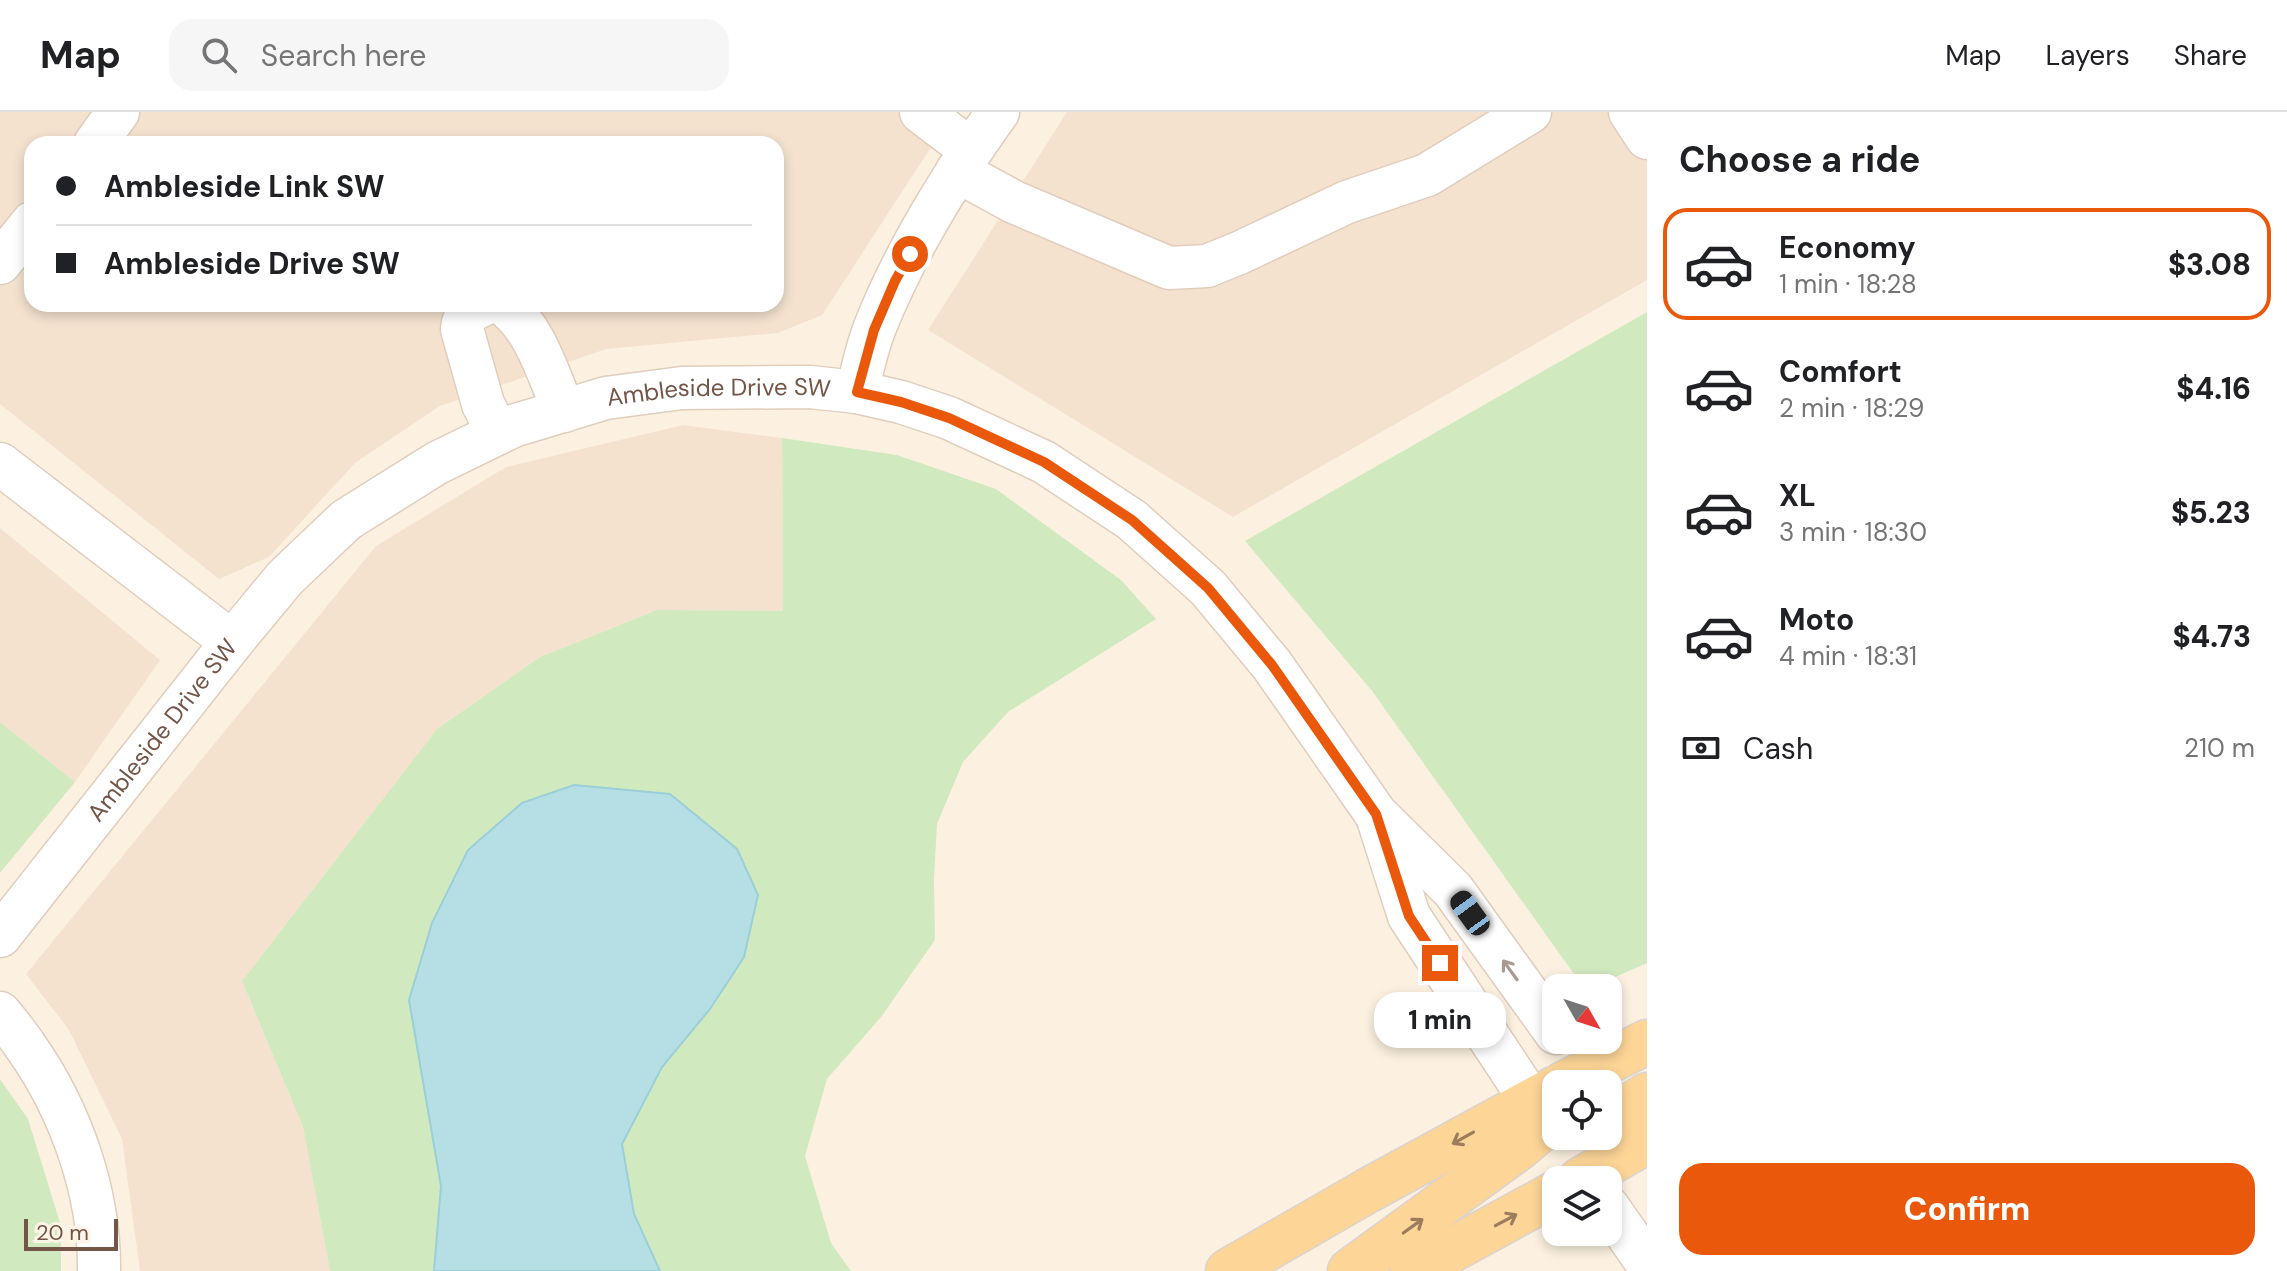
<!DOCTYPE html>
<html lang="en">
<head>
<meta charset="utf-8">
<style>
  :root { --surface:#fff; --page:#f6f6f6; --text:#202124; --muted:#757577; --line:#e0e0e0; --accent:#ea580c }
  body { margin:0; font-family:"DM Sans",sans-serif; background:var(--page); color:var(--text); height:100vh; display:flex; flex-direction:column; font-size:30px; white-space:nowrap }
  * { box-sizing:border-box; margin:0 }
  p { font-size:26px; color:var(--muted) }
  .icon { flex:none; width:44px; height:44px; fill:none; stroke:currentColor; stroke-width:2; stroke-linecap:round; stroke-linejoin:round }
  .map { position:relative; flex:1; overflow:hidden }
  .drawer { display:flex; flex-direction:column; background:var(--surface); width:640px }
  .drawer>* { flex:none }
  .hud { position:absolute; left:24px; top:24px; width:760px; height:176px; border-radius:24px; box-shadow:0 4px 12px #0003; display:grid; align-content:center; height:176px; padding:0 32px; background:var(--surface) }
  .needle { width:52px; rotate:129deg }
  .controls { position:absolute; left:1542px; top:862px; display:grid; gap:16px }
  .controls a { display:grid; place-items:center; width:80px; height:80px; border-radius:16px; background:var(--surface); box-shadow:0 4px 12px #0003; font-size:40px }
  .scale { position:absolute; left:24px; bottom:20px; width:94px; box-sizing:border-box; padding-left:8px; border:4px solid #735647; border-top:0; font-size:22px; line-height:28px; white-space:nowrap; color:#735647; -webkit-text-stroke:6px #fff5e6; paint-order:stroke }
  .end { position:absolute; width:36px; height:36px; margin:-18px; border:10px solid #ea580c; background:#fff; box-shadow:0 0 0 4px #fff }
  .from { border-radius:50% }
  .bubble { position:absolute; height:56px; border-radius:24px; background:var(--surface); box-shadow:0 4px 12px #0003; font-size:26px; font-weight:800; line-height:56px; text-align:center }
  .car { position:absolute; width:24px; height:48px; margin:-24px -12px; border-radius:10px; box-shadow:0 0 6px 2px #0007; background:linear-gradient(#222 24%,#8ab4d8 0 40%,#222 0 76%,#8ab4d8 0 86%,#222 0) }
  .hud b { display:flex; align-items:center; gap:28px; height:76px; font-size:30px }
  .hud b+b { border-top:2px solid var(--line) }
  .hud i { width:20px; height:20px; background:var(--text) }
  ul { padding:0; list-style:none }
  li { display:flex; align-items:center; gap:24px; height:112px; margin:0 16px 12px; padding:0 16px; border:4px solid transparent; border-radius:24px }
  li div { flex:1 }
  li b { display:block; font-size:30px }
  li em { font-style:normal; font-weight:800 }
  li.current { border-color:var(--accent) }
  li>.icon { width:72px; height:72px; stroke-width:1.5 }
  h2 { padding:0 32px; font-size:36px; line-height:96px }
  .pay { display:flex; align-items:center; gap:20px; height:88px; padding:0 32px; font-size:30px }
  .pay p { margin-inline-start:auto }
  .cta { display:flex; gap:16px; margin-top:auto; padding:16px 32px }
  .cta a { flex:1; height:92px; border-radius:24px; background:var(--accent); color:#fff; font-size:32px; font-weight:800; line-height:92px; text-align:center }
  header { display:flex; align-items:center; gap:48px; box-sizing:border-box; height:112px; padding:0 40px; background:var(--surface); border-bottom:2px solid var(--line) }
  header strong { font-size:38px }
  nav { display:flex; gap:44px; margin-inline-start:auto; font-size:28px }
  .search { width:560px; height:72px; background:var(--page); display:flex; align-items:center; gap:20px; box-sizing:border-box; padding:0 28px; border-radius:24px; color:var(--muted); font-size:30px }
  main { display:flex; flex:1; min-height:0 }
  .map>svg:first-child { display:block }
  .residential { fill:#f4e2cf; fill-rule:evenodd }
  .green { fill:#d1e9bf }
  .water { fill:#b5dfe5; stroke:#9bcfd7; stroke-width:2 }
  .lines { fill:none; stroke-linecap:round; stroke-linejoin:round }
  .minor-casing { stroke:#e0cdbc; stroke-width:45 }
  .major-casing { stroke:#dbd3cf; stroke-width:47 }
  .minor { stroke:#fff; stroke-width:42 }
  .major { stroke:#fcd597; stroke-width:44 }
  .oneway { stroke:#ab9a91 }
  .oneway2 { stroke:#9c7c5f }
  .route { stroke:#ea580c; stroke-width:10 }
  .labels { text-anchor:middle; stroke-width:8; stroke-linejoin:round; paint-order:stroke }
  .street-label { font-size:24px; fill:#735647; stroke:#fff5e6 }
</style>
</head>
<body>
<header>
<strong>Map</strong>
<div class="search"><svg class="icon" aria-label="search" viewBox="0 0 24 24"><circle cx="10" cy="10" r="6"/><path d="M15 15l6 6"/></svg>Search here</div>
<nav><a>Map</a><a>Layers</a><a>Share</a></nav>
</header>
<main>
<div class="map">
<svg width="1647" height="1159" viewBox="0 0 1647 1159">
  <rect width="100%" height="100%" fill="#fcf1e0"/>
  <path class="residential" d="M0,0H954L822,203L778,221L606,237L440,294L355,351L269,445L219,467L0,292ZM32,32H776V192H32Z
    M1067,0H1647V168L1233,405L928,218Z
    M683,313L782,326L783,499L657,498L540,545L437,617L242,869L303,1015L330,1159H140L122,1027L69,918L26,862L376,434L506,355Z
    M0,416L160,548L75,670L0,610Z"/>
  <path class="green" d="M1647,200V851L1590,876H1584L1372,579L1245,429Z
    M782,326L897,343L996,377L1121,468L1156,507L1008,600L963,650L937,712L934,768L935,828L881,905L827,967L805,1044L831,1131L851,1159H330L303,1015L242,869L437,617L540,545L657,498L783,499Z
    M0,610L75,670L0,761Z
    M0,967L28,1007L61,1114V1159H0Z"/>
  <path class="water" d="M574,673L670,682L737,737L758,783L744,845L710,897L662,955L622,1032L634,1102L660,1159H434L441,1074L409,888L432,811L468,738L522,691Z"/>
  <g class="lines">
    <g class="minor-casing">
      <g id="minor">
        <path d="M921,0L971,38"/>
        <path d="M1630,0L1647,26"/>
        <path d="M95,32L118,0"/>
        <path d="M957,59L1014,90L1169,156L1207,154L1239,141L1347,90L1427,63L1530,0"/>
        <path d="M0,151L32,111"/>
        <path d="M485,192C473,197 463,202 462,217L483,292L498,321"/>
        <path d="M503,192C536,216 548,263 564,299"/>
        <path d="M857,280C862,259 867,235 875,215C904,142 952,64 998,0"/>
        <path d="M0,352L232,530"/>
        <path d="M1378,707L1409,804L1531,989L1552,1015"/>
        <path id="s1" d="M0,824L232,530L285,466L346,408L437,351L513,314L606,286L682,276L810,275L857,280L901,290L949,306L1044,350L1132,408L1208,476L1272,553L1376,702L1453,778L1556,921"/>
        <path d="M0,901C9,912 18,923 26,935C71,999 100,1081 99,1159"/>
        <path d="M1608,1095L1647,1151"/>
      </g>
    </g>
    <g class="major-casing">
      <path id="major" d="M1563,972L1647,930
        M1608,1007L1647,983
        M1580,1068L1647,1029
        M1228,1159L1367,1079L1556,976
        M1350,1159L1520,1035L1556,1004
        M1413,1159L1556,1081"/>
    </g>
    <use href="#minor" class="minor"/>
    <use href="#major" class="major"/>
  </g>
  <defs><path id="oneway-shaft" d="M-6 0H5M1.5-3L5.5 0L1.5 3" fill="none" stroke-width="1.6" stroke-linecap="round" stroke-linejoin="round" transform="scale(2)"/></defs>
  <use class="oneway" href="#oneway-shaft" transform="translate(1510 858) rotate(-126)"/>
  <g class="oneway2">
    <use href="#oneway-shaft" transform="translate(1463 1026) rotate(151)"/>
    <use href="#oneway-shaft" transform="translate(1506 1108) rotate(-28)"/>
    <use href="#oneway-shaft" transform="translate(1413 1114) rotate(-36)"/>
  </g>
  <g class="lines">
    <path class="route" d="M910,142L895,169L874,218L857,280L901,290L949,306L1044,350L1132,408L1208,476L1272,553L1376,702L1409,804L1440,851"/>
  </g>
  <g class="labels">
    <g class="street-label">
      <text dy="8" stroke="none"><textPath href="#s1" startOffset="944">Ambleside Drive SW</textPath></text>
      <text dy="8" stroke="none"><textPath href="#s1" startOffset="262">Ambleside Drive SW</textPath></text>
    </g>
  </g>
</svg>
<div class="controls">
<a><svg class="needle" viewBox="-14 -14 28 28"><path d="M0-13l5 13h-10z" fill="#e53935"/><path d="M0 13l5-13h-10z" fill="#757577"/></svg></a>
<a><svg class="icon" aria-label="locate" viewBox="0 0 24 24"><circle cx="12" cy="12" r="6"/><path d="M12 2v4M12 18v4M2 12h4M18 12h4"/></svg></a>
<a><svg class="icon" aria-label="layers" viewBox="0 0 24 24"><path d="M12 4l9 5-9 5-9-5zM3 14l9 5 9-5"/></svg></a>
</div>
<div class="scale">20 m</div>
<i class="end from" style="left:910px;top:142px"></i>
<i class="end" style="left:1440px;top:851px"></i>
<div class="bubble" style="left:1374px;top:880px;width:132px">1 min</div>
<i class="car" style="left:1470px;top:801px;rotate:324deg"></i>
<div class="hud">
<b><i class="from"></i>Ambleside Link SW</b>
<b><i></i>Ambleside Drive SW</b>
</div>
</div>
<section class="drawer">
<h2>Choose a ride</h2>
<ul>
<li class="current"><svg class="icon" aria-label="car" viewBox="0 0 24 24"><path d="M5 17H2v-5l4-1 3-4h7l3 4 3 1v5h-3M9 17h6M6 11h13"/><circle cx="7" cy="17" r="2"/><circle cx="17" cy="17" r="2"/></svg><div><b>Economy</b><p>1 min · 18:28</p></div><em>$3.08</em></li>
<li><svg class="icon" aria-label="car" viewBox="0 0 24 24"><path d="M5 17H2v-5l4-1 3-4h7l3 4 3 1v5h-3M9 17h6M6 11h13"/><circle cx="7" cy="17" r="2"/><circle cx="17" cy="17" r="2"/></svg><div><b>Comfort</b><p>2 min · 18:29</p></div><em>$4.16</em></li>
<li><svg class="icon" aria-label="car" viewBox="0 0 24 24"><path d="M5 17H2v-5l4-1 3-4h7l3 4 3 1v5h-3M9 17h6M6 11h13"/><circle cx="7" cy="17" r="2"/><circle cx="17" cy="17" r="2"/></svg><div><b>XL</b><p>3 min · 18:30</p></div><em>$5.23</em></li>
<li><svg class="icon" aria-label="car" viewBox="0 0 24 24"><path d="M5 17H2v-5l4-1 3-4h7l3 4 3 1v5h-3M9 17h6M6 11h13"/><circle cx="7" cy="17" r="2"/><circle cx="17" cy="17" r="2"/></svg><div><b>Moto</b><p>4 min · 18:31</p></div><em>$4.73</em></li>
</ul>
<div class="pay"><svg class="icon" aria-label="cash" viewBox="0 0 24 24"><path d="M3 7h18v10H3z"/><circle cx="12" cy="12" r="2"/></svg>Cash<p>210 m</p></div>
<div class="cta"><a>Confirm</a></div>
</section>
</main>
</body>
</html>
